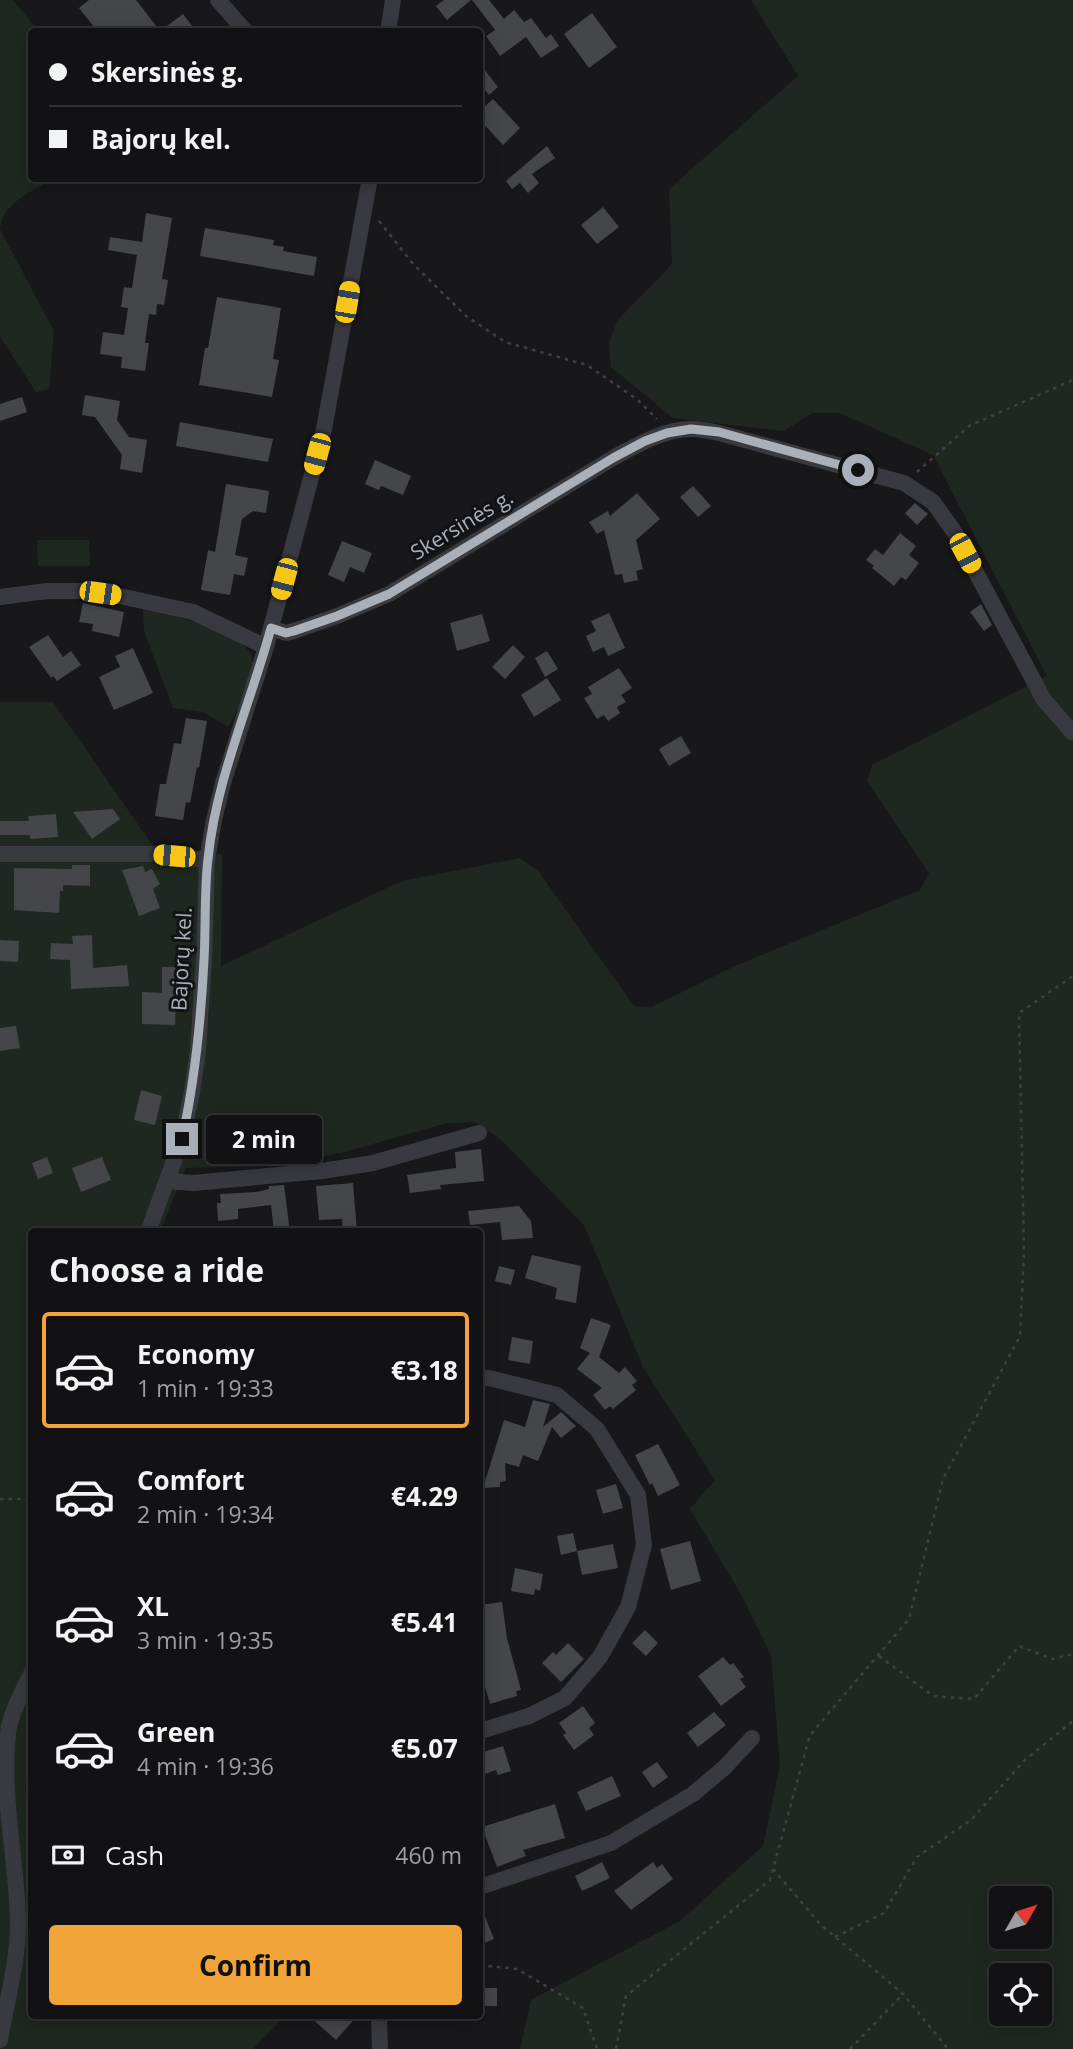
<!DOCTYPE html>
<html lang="en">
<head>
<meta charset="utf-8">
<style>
  :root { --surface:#121214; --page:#1b1b1d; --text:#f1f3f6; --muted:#9c9ea0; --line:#313234; --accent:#f0a439 }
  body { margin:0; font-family:"Open Sans",sans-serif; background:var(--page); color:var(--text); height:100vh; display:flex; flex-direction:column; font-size:26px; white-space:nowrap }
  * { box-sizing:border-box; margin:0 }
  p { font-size:23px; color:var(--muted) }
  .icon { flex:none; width:38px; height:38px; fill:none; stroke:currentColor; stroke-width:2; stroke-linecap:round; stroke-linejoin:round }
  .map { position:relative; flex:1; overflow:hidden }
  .panel { position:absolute; left:28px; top:1228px; width:455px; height:791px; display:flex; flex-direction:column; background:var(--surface); border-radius:7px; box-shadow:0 4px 18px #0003,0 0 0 2px var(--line) }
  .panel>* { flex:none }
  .banner { position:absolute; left:28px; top:28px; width:455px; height:154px; border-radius:7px; box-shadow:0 4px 18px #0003,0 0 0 2px var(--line); display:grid; align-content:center; height:154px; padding:0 21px; background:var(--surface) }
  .needle { width:46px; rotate:51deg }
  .fabs { position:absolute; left:989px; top:1886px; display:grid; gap:14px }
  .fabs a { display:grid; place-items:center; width:63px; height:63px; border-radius:7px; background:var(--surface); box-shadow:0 4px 18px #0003,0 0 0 2px var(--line); font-size:35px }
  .end { position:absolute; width:32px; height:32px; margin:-16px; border:9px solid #aab0b9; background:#111; box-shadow:0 0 0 4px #111 }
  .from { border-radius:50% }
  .bubble { position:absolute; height:49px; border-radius:7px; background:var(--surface); box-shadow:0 4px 18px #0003,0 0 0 2px var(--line); font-size:23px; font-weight:700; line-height:49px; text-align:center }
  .car { position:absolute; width:21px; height:42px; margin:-21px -10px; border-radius:9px; box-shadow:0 0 5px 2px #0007; background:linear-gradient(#f5c518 24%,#345 0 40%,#f5c518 0 76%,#345 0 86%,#f5c518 0) }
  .banner b { display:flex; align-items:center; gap:24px; height:66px; font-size:26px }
  .banner b+b { border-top:2px solid var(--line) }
  .banner i { width:18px; height:18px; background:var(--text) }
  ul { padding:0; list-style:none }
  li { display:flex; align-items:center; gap:21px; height:116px; margin:0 14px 10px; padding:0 7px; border:4px solid transparent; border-radius:7px }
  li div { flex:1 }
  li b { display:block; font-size:26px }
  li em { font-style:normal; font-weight:700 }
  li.active { border-color:var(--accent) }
  li>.icon { width:63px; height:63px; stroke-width:1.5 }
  h2 { padding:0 21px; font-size:32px; line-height:84px }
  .pay { display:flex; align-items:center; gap:18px; height:77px; padding:0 21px; font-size:26px }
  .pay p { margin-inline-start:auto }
  .primary-button { display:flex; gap:14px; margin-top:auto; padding:14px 21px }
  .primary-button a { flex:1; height:80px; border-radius:7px; background:var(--accent); color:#111; font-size:28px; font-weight:700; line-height:80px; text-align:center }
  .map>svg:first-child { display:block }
  .green { fill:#1f2820; fill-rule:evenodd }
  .building { fill:#44464a }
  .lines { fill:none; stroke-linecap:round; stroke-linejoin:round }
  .path { stroke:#3f4146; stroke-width:2.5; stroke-dasharray:3.5 5; stroke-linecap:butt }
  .minor { stroke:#393a3f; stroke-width:16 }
  .route { stroke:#aab0b9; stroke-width:9 }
  .labels { text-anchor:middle; stroke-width:6; stroke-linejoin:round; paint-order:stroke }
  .street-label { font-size:21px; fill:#aab0b9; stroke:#131315 }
</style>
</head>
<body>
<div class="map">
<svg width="1073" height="2049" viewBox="0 0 1073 2049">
  <rect width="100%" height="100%" fill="#18181a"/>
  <path class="green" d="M0,0H13L39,31L32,32V178L53,179C33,191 4,202 0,227Z
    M751,0H1073V2049H520L531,2000L680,1921L763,1846L780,1766L771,1655L741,1594L690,1509L715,1480L643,1367L584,1225L500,1139L475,1122L447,1123L341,1153L267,1166L186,1168L160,1232H32V1758C18,1784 30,1811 32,1838C35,1897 32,1957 32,2016H279L277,2024L253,2049H0V702H53L155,849L222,854L221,966L402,881L520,858L539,872L634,1006L652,1007L737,965L920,890L929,873L867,781L872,765L1047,676L933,455L840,413H812L784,431L673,418L611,367L609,343L617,321L672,264L669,189L798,76ZM1001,1899H1040V1937H1001ZM1001,1976H1040V2014H1001Z
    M0,229L54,331L49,389L36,392L0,337Z
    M37,540H89L90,566H38Z
    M143,609C169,615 240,629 251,655C258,671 237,713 228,727L203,712L173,708L144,631Z"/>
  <path class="building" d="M89,0H136L160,31L183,14L197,32H98L79,8Z
    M444,0H471L447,20L436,6Z
    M472,0H489L504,19L514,10L524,22L531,18L546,38L551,34L559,46L541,58L526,37L500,56L486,36L495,30Z
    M592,13L617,47L589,68L564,34Z
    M480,64L498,87L489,95L480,84Z
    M493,99L520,128L503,145L480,120V111Z
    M547,146L555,158L532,174L539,183L528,193L520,183L512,189L506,181Z
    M603,207L619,227L597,244L581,225Z
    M146,213L172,218L162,279L168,280L164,305L157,304L156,315L149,314L145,343H149L145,371L121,368L122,357L100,354L103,332L124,335L128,308L121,307L124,287L132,288L137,255L108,250L110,237L142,242Z
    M205,228L274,240L273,245L284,247L283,251L317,257L314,276L200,256Z
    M217,297L281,308L273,359L279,360L272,397L199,385L205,348H208Z
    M85,395L120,401L117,420L129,437L147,440L142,473L120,469L122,455L95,417L82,415Z
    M22,397L27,412L0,421V404Z
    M180,422L273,439L268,462L176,446Z
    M375,460L411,476L403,495L381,486L379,490L365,484Z
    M226,484L269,491L266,513L253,511L242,519L235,555L248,558L244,576L234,574L230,595L201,590L208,550L215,552Z
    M693,486L711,506L698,517L680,497Z
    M637,493L660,519L636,540L643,569L636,571L638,580L624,583L622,574L615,575L604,530L597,534L589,522L608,511L610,516Z
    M915,503L928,514L917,525L905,513Z
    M900,533L916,546L909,555L919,563L906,580L901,577L894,586L872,568L874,566L866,560L875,549L883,555Z
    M342,541L372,553L364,573L350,567L344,582L328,575Z
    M83,603L124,612L119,637L92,631L93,624L79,622Z
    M981,604L992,625L984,631L970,612Z
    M609,613L625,648L608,656L604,647L593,652L586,636L596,631L591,621Z
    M482,614L490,641L457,651L450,623Z
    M48,635L63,657L71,651L81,665L57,681L53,676L51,678L29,647Z
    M513,645L525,657L505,679L492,667Z
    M133,648L153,693L114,710L99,677L120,667L115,656Z
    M547,651L558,669L545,677L535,658Z
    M619,668L632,688L621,695L626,702L617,707L620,713L608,721L604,715L597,719L584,698L592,694L588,687Z
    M547,678L561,700L534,717L521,695Z
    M186,718L207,721L199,768L197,767L190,803L186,802L183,820L155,816L160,784H166L174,743L181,744Z
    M681,736L691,753L669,766L659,749Z
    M113,809L120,819L92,839L73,812Z
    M56,814L58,837L30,839V835H0V821H29L28,816Z
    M72,865H90V886L63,885V891H60L59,913L14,910V868L72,869Z
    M143,866L145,872L152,869L160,884L153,889L160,908L139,916L122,870Z
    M92,935L93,968L127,965L129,986L71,989L70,960L50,959L51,943L73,944L72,936Z
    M0,940L19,941L18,962L0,961Z
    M162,967H177L175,1025L142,1024V992L162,993Z
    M16,1026L20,1048L0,1051V1028Z
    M141,1090L162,1096L155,1125L134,1120Z
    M481,1149L484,1181L440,1185L441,1189L410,1193L407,1175L456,1168L455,1152Z
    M47,1157L53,1173L38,1179L32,1163Z
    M102,1157L111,1180L81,1192L72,1168Z
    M353,1183L357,1232H343L342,1219L319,1220L316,1186Z
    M284,1185L290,1232H274L271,1205L238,1209V1219L218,1221L217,1203H221L220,1194L257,1192L269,1189V1186Z
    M519,1206L531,1221L533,1238L502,1240L500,1222L470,1225L468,1211Z
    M532,1255L581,1266L576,1303L555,1299L557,1288L525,1278Z
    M499,1266L515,1270L511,1285L495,1281Z
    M591,1318L611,1325L599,1357L619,1373L625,1367L637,1381L632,1385L636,1390L613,1409L610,1406L605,1410L593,1395L602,1388L577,1369L590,1353L580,1348Z
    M512,1337L533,1341L530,1364L508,1360Z
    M533,1400L550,1404L543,1427L561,1412L576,1426L561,1438L552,1427L538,1461L523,1455L519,1467L505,1463L506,1481L500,1482V1487L483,1488L504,1420L525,1427Z
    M658,1444L680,1485L658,1496L652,1483L650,1485L635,1455Z
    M616,1484L623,1508L603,1514L596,1490Z
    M573,1533L577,1551L561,1555L557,1536Z
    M690,1541L701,1581L671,1590L660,1549Z
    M613,1544L618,1568L582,1575L577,1551Z
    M515,1568L543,1574L540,1591L535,1589L534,1595L511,1591Z
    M502,1602L507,1638L521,1690L516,1691L517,1696L490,1704L480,1669V1605Z
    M645,1630L658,1643L646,1656L632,1643Z
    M568,1643L584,1659L561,1682L542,1663L553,1652L556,1655Z
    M723,1657L730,1665L733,1663L744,1677L740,1679L746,1687L721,1706L698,1676Z
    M583,1706L595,1723L589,1728L594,1735L574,1750L563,1735L566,1733L559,1723Z
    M714,1712L726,1725L698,1747L687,1733Z
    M503,1746L511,1771L498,1775L496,1770L485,1774L480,1753Z
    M657,1762L668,1777L653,1788L642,1772Z
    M612,1776L621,1796L586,1811L577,1792Z
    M555,1804L565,1838L523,1850L526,1856L497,1867L482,1827Z
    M602,1862L610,1878L582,1891L575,1876Z
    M653,1862L657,1868L662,1864L673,1879L631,1910L614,1891Z
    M480,1904L494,1939L480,1945Z
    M480,1988H497V2006H480Z
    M309,2016H357L336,2040Z"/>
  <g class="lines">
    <path class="path" d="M379,221L414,265L466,316L505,342L587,365L638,400L657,419
      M917,472L969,426L1073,380
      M0,1499H32
      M879,1656L933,1696L974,1699L1019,1646L1052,1659L1073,1654
      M773,1869L820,1924L903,1994L948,2049
      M835,1937L884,1913L917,1857L971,1820L1025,1760L1073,1721
      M480,1965L517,1969L583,2008L597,2049
      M616,2049L626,1996L770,1880L810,1735L909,1619L943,1479L1020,1336L1024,1252L1019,1013L1073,976
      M850,2049L903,1994"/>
    <path class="minor" d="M218,0L246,32
      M388,32L393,0
      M0,597L47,591H85L115,595L193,612L266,647
      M271,628L286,633L294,631L337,616L389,594L613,458C637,445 664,429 691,429C700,429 710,431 719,433L904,483L933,502L955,533L1044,700L1073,733
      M0,854H154L207,860
      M168,1181L193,1183L322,1171L373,1163L479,1133
      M148,1232L182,1139L192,1092L198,1050L204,960L207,860L214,820L223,783L266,647L324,429L370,178
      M480,1378H489L557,1395L597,1429L638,1495L644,1545L628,1607L600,1657L565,1698L529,1716L480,1731
      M480,1887L611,1843L693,1794L724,1768L752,1738
      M379,2016L380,2049
      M0,2040C7,1999 19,1959 18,1918C16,1854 0,1790 9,1726C14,1707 23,1689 32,1672"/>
  </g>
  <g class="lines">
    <path class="route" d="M182,1139C195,1080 201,1020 204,960C206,926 204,892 208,859C216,779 250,705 271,628L286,633L294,631L337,616L389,594L613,458L645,441L667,433L691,429L719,432L858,470"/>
  </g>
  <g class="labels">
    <g class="street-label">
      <text transform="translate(462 525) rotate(-31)" y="7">Skersinės g.</text>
      <text transform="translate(182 959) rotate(-87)" y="7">Bajorų kel.</text>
    </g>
  </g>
</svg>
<div class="fabs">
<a><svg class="needle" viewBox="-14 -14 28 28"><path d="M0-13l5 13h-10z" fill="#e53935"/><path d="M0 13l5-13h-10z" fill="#9c9ea0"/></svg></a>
<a><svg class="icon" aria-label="locate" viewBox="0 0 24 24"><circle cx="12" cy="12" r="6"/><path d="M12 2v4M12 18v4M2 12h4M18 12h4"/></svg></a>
</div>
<i class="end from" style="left:858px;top:470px"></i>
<i class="end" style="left:182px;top:1139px"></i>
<div class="bubble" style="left:206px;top:1115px;width:116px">2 min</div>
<i class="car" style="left:347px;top:302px;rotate:10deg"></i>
<i class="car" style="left:317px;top:454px;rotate:195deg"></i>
<i class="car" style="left:965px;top:553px;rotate:152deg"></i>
<i class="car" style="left:284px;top:579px;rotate:195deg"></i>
<i class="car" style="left:100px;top:593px;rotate:98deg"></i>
<i class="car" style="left:174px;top:856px;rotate:275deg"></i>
<div class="banner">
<b><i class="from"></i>Skersinės g.</b>
<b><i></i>Bajorų kel.</b>
</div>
<section class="panel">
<h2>Choose a ride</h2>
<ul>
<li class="active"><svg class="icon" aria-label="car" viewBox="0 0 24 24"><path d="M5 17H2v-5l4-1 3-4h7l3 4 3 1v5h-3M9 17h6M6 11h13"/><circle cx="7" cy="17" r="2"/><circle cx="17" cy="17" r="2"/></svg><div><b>Economy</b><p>1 min · 19:33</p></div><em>€3.18</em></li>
<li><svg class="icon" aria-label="car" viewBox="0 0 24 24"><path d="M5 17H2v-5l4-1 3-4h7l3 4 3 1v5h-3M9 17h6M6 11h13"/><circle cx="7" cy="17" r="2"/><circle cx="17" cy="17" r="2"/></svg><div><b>Comfort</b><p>2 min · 19:34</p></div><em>€4.29</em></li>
<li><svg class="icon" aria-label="car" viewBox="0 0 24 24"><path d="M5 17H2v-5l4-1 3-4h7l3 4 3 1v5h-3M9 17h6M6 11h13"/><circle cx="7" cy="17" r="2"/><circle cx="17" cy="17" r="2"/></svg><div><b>XL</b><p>3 min · 19:35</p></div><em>€5.41</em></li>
<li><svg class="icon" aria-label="car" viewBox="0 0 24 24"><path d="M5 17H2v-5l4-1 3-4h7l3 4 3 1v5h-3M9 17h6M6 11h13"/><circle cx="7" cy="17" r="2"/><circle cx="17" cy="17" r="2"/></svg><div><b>Green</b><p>4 min · 19:36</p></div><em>€5.07</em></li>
</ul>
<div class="pay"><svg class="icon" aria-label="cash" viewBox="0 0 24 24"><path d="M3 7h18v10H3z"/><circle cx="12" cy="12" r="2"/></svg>Cash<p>460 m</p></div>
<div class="primary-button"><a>Confirm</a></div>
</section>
</div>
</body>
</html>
